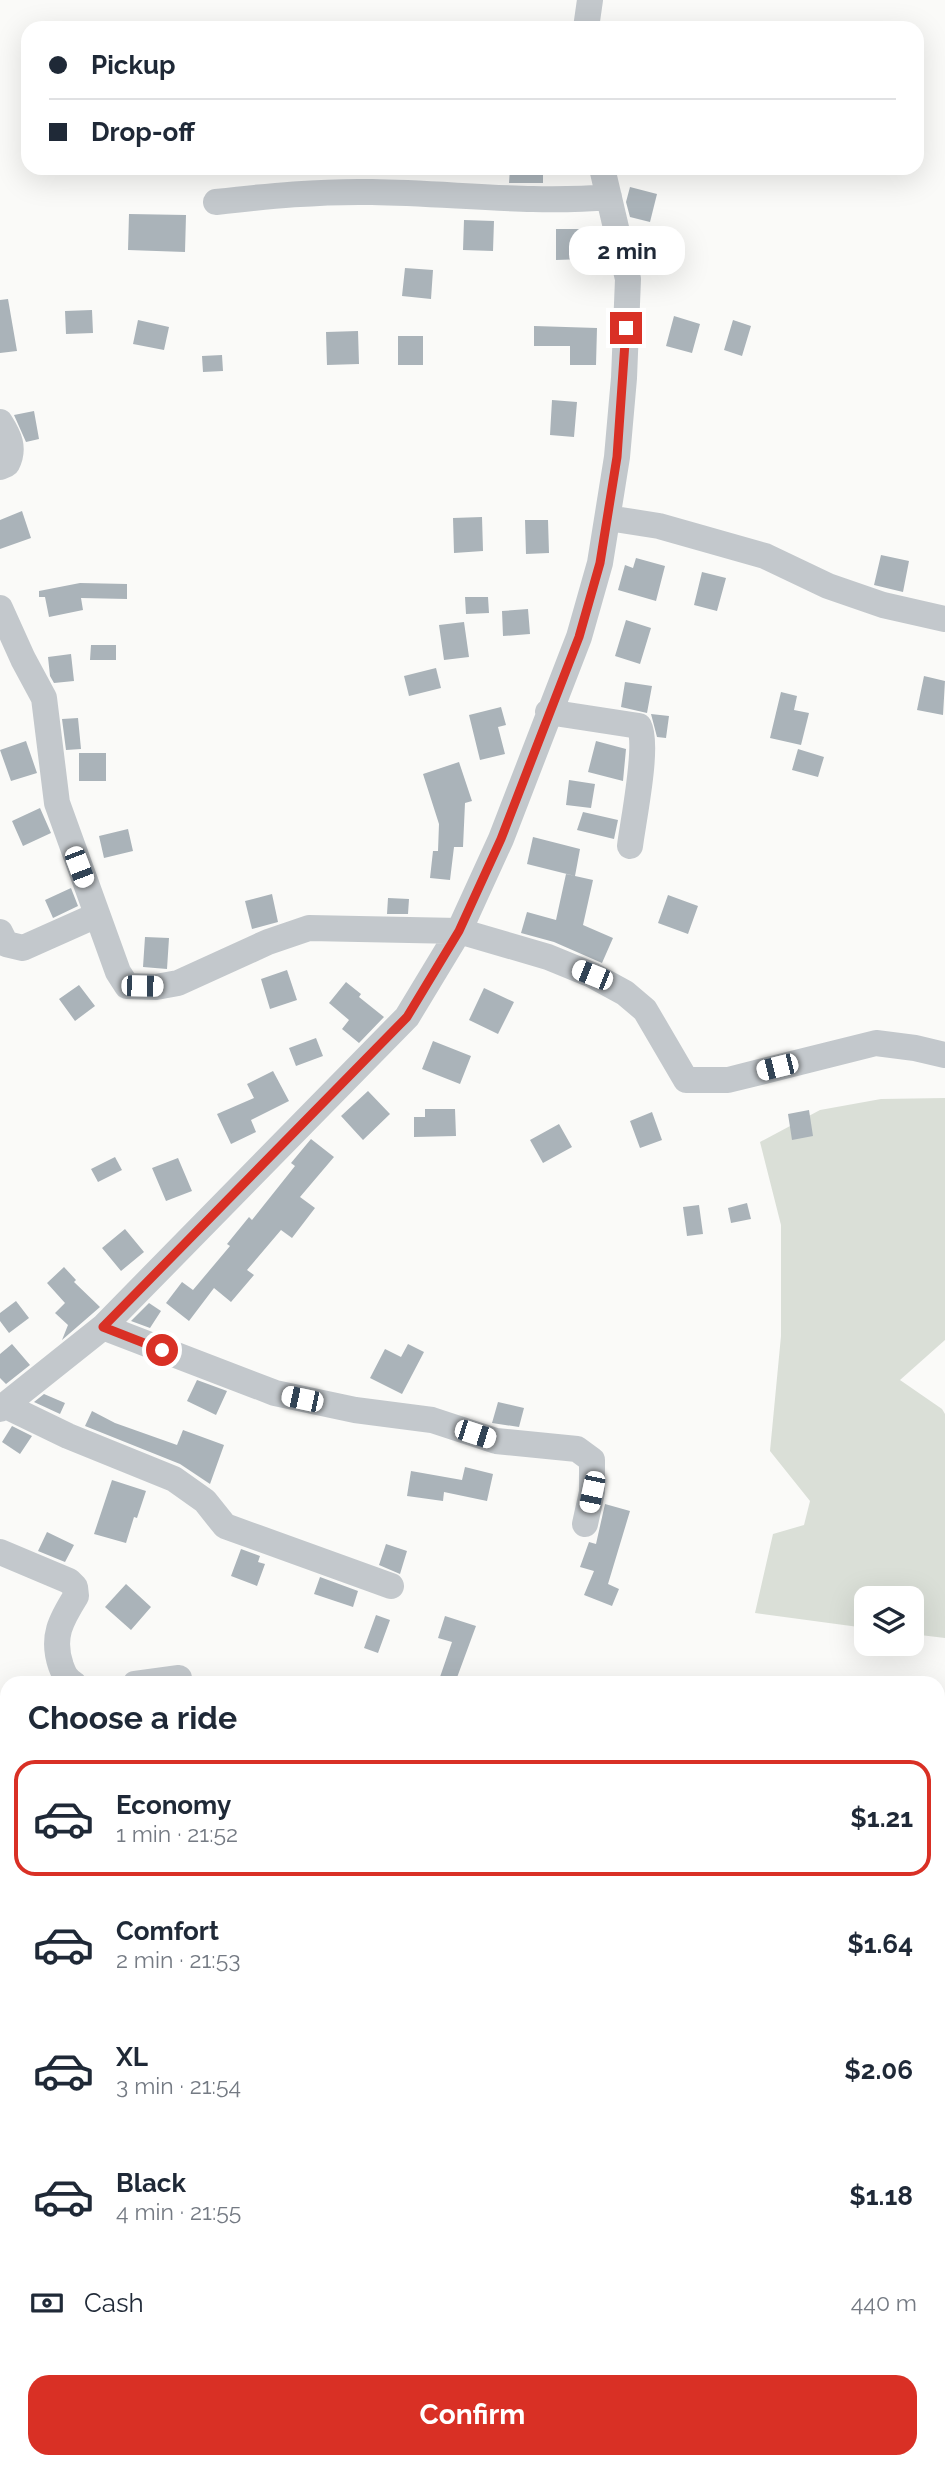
<!DOCTYPE html>
<html lang="en">
<head>
<meta charset="utf-8">
<style>
  :root { --surface:#fff; --page:#f2f2f3; --text:#1f2937; --muted:#747a83; --line:#e0e1e3; --accent:#d93025 }
  body { margin:0; font-family:Raleway,sans-serif; background:var(--page); color:var(--text); height:100vh; display:flex; flex-direction:column; font-size:26px; white-space:nowrap }
  * { box-sizing:border-box; margin:0 }
  p { font-size:23px; color:var(--muted) }
  .icon { flex:none; width:38px; height:38px; fill:none; stroke:currentColor; stroke-width:2; stroke-linecap:round; stroke-linejoin:round }
  .map { position:relative; flex:1; overflow:hidden }
  .panel { position:absolute; left:0px; top:1676px; width:945px; height:793px; display:flex; flex-direction:column; background:var(--surface); border-radius:21px 21px 0 0; box-shadow:0 7px 28px #0002 }
  .panel>* { flex:none }
  .banner { position:absolute; left:21px; top:21px; width:903px; height:154px; border-radius:21px; box-shadow:0 7px 28px #0002; display:grid; align-content:center; height:154px; padding:0 28px; background:var(--surface) }
  .buttons { position:absolute; left:854px; top:1586px; display:grid; gap:14px }
  .buttons a { display:grid; place-items:center; width:70px; height:70px; border-radius:14px; background:var(--surface); box-shadow:0 7px 28px #0002; font-size:35px }
  .end { position:absolute; width:32px; height:32px; margin:-16px; border:9px solid #d93025; background:#fff; box-shadow:0 0 0 4px #fff }
  .from { border-radius:50% }
  .bubble { position:absolute; height:49px; border-radius:21px; background:var(--surface); box-shadow:0 7px 28px #0002; font-size:23px; font-weight:700; line-height:49px; text-align:center }
  .car { position:absolute; width:21px; height:42px; margin:-21px -10px; border-radius:9px; box-shadow:0 0 5px 2px #0007; background:linear-gradient(#fff 24%,#345 0 40%,#fff 0 76%,#345 0 86%,#fff 0) }
  .banner b { display:flex; align-items:center; gap:24px; height:66px; font-size:26px }
  .banner b+b { border-top:2px solid var(--line) }
  .banner i { width:18px; height:18px; background:var(--text) }
  ul { padding:0; list-style:none }
  li { display:flex; align-items:center; gap:21px; height:116px; margin:0 14px 10px; padding:0 14px; border:4px solid transparent; border-radius:21px }
  li div { flex:1 }
  li b { display:block; font-size:26px }
  li em { font-style:normal; font-weight:700 }
  li.current { border-color:var(--accent) }
  li>.icon { width:63px; height:63px; stroke-width:1.5 }
  h2 { padding:0 28px; font-size:32px; line-height:84px }
  .pay { display:flex; align-items:center; gap:18px; height:77px; padding:0 28px; font-size:26px }
  .pay p { margin-inline-start:auto }
  .cta { display:flex; gap:14px; margin-top:auto; padding:14px 28px }
  .cta a { flex:1; height:80px; border-radius:21px; background:var(--accent); color:#fff; font-size:28px; font-weight:700; line-height:80px; text-align:center }
  .map>svg:first-child { display:block }
  .green { fill:#dadfd7 }
  .building { fill:#aab3b9 }
  .lines { fill:none; stroke-linecap:round; stroke-linejoin:round }
  .minor { stroke:#c3c8cc; stroke-width:26 }
  .route { stroke:#d93025; stroke-width:9 }
</style>
</head>
<body>
<div class="map">
<svg width="945" height="2468" viewBox="0 0 945 2468">
  <rect width="100%" height="100%" fill="#fafaf8"/>
  <path class="green" d="M945,1098V1340L900,1380L942,1409L945,1414V1638L912,1634V1598H866V1628L755,1613L773,1534L804,1525L810,1501L770,1451L781,1336V1225L760,1142L820,1110L881,1099Z
    M945,1699V2291L938,2284V1704Z
    M0,2325L7,2332V2424L0,2426Z"/>
  <path class="building" d="M510,168H543V183H509Z
    M630,187L657,194L650,222L630,217L626,202Z
    M129,214L186,215L185,252L128,250Z
    M464,220L494,221L493,251L463,250Z
    M556,229H583L584,259L556,260Z
    M405,268L433,270L431,299L402,296Z
    M8,299L17,351L0,353V300Z
    M92,310L93,333L66,334L65,311Z
    M674,316L700,324L692,353L666,346Z
    M138,320L169,327L164,350L133,344Z
    M733,320L751,326L742,356L724,350Z
    M534,326L597,328L596,365H570V346H534Z
    M358,331L359,364L327,365L326,332Z
    M398,336H423V365H398Z
    M222,355L223,371L203,372L202,356Z
    M552,400L577,402L574,437L550,435Z
    M34,411L39,439L26,442L14,415Z
    M22,511L31,538L0,549V520Z
    M482,517L483,551L454,553L453,518Z
    M525,520H548L549,553L526,554Z
    M881,555L909,561L903,592L874,585Z
    M636,558L665,566L656,601L618,590L625,565L633,568Z
    M702,572L726,578L717,611L694,605Z
    M80,583L127,584V599L81,598L83,610L49,617L45,597H39V591Z
    M465,597H488L489,613L466,614Z
    M528,609L530,634L503,636L502,611Z
    M626,620L651,628L640,664L615,656Z
    M464,622L469,657L444,660L439,625Z
    M91,645H116V660H90Z
    M71,654L74,681L54,683L50,676L48,657Z
    M436,668L441,688L409,696L404,676Z
    M924,676L945,681L943,715L917,710Z
    M625,682L652,686L647,713L621,707Z
    M781,692L797,696L794,710L809,713L801,745L770,738Z
    M501,707L506,725L498,727L505,754L480,760L469,715Z
    M651,714L669,716L666,738L657,737Z
    M78,718L81,749L66,750L62,719Z
    M26,741L37,773L11,781L0,750Z
    M596,741L626,749L623,781L588,772Z
    M798,749L824,757L818,777L792,770Z
    M79,753H106V781H79Z
    M459,762L472,801L465,803L463,847H454L450,880L430,878L433,851H438L439,824L423,774Z
    M569,780L595,784L591,808L566,805Z
    M40,808L51,833L23,846L12,821Z
    M583,812L618,820L614,839L577,830Z
    M128,829L133,851L104,858L99,836Z
    M533,837L580,849L575,876L527,864Z
    M566,874L593,880L583,925L613,938L602,963L554,942L521,933L527,912L556,920Z
    M71,888L78,906L53,918L45,900Z
    M272,894L278,922L252,929L245,901Z
    M668,895L698,906L688,934L658,923Z
    M388,898L409,899L408,914H387Z
    M145,937L169,938L167,969L143,967Z
    M287,970L297,1000L270,1009L261,979Z
    M346,982L361,994L359,997L384,1017L359,1043L342,1029L349,1020L329,1003Z
    M79,985L95,1006L75,1021L59,999Z
    M484,988L514,1002L498,1034L469,1020Z
    M316,1038L323,1056L296,1066L289,1048Z
    M433,1041L471,1056L460,1084L422,1069Z
    M273,1071L289,1101L251,1120L256,1132L231,1144L217,1114L254,1098L247,1084Z
    M368,1091L390,1114L363,1140L341,1116Z
    M425,1109H455L456,1136L414,1137V1117H425Z
    M809,1110L813,1136L792,1140L788,1114Z
    M652,1112L662,1140L640,1148L630,1121Z
    M559,1124L572,1147L543,1163L530,1140Z
    M311,1139L334,1157L300,1197L315,1208L292,1238L281,1230L247,1270L254,1275L231,1302L214,1288L189,1321L166,1303L182,1282L193,1290L230,1246L227,1244L249,1217L252,1220L295,1166L291,1163Z
    M115,1157L122,1170L98,1182L91,1169Z
    M178,1158L192,1191L166,1201L152,1168Z
    M747,1203L751,1219L731,1223L728,1208Z
    M699,1205L703,1234L687,1236L683,1207Z
    M125,1229L144,1252L121,1271L102,1248Z
    M64,1267L76,1280L74,1282L100,1307L62,1340L68,1325L55,1313L65,1303L47,1283Z
    M16,1301L29,1318L9,1333L0,1321V1313Z
    M149,1303L161,1311L150,1328L131,1321Z
    M12,1344L30,1365L6,1384L0,1378V1354Z
    M408,1344L424,1352L402,1394L370,1378L385,1349L401,1357Z
    M197,1380L227,1391L216,1415L187,1401Z
    M44,1394L65,1403L60,1414L34,1402Z
    M498,1402L524,1408L519,1427L492,1423Z
    M92,1411L115,1423L177,1445L183,1430L224,1445L210,1484L180,1464L85,1426Z
    M12,1426L32,1436L20,1454L2,1442Z
    M465,1467L493,1474L487,1501L444,1492L443,1501L407,1496L411,1471L462,1480Z
    M112,1480L146,1491L137,1518L134,1517L126,1543L94,1534Z
    M605,1504L630,1511L608,1584L619,1589L612,1606L584,1595L594,1571L580,1567L589,1542L596,1544Z
    M47,1532L74,1545L65,1562L38,1551Z
    M386,1544L407,1551L400,1574L379,1565Z
    M241,1549L260,1556L258,1562L265,1564L257,1586L231,1576Z
    M320,1577L358,1591L353,1607L314,1594Z
    M126,1584L151,1607L131,1630L105,1607Z
    M376,1615L390,1620L378,1653L364,1648Z
    M445,1616L476,1626L455,1683L440,1677L452,1642L438,1638Z"/>
  <g class="lines">
    <path class="minor" d="M586,28L590,0
      M216,202C269,196 319,191 372,192C451,193 530,204 609,197
      M0,422C9,436 15,448 7,464L0,467
      M608,518L659,526L765,556L828,586L883,605L945,619
      M0,608L23,659L44,698L57,803L118,972L127,986L156,987L178,983L268,942L309,928L459,931L548,957L592,975L625,993L645,1010L686,1080H728L876,1043L915,1048L945,1055
      M548,712L639,726C649,745 633,821 630,846
      M0,932L6,944L23,948L97,915
      M103,1327L275,1393L355,1410L432,1420L496,1441L577,1449L592,1460V1492L585,1524
      M6,1406L68,1436L174,1479L205,1501L225,1526L391,1586
      M0,1409L103,1327L407,1017L459,931L501,839L579,637L600,563L617,457L624,378L628,279L602,168
      M0,1552L69,1581L75,1587L76,1596C61,1620 51,1637 61,1666C64,1674 66,1679 74,1684
      M135,1684L179,1678
      M0,1737L7,1743
      M734,2462V2468"/>
  </g>
  <g class="lines">
    <path class="route" d="M162,1350L103,1327L407,1017L459,931L501,839L579,637L600,563L617,457L626,328"/>
  </g>
</svg>
<div class="buttons">
<a><svg class="icon" aria-label="layers" viewBox="0 0 24 24"><path d="M12 4l9 5-9 5-9-5zM3 14l9 5 9-5"/></svg></a>
</div>
<i class="end from" style="left:162px;top:1350px"></i>
<i class="end" style="left:626px;top:328px"></i>
<div class="bubble" style="left:569px;top:226px;width:116px">2 min</div>
<i class="car" style="left:79px;top:867px;rotate:159deg"></i>
<i class="car" style="left:592px;top:975px;rotate:292deg"></i>
<i class="car" style="left:142px;top:986px;rotate:91deg"></i>
<i class="car" style="left:777px;top:1067px;rotate:256deg"></i>
<i class="car" style="left:302px;top:1399px;rotate:282deg"></i>
<i class="car" style="left:475px;top:1434px;rotate:108deg"></i>
<i class="car" style="left:592px;top:1492px;rotate:192deg"></i>
<div class="banner">
<b><i class="from"></i>Pickup</b>
<b><i></i>Drop-off</b>
</div>
<section class="panel">
<h2>Choose a ride</h2>
<ul>
<li class="current"><svg class="icon" aria-label="car" viewBox="0 0 24 24"><path d="M5 17H2v-5l4-1 3-4h7l3 4 3 1v5h-3M9 17h6M6 11h13"/><circle cx="7" cy="17" r="2"/><circle cx="17" cy="17" r="2"/></svg><div><b>Economy</b><p>1 min · 21:52</p></div><em>$1.21</em></li>
<li><svg class="icon" aria-label="car" viewBox="0 0 24 24"><path d="M5 17H2v-5l4-1 3-4h7l3 4 3 1v5h-3M9 17h6M6 11h13"/><circle cx="7" cy="17" r="2"/><circle cx="17" cy="17" r="2"/></svg><div><b>Comfort</b><p>2 min · 21:53</p></div><em>$1.64</em></li>
<li><svg class="icon" aria-label="car" viewBox="0 0 24 24"><path d="M5 17H2v-5l4-1 3-4h7l3 4 3 1v5h-3M9 17h6M6 11h13"/><circle cx="7" cy="17" r="2"/><circle cx="17" cy="17" r="2"/></svg><div><b>XL</b><p>3 min · 21:54</p></div><em>$2.06</em></li>
<li><svg class="icon" aria-label="car" viewBox="0 0 24 24"><path d="M5 17H2v-5l4-1 3-4h7l3 4 3 1v5h-3M9 17h6M6 11h13"/><circle cx="7" cy="17" r="2"/><circle cx="17" cy="17" r="2"/></svg><div><b>Black</b><p>4 min · 21:55</p></div><em>$1.18</em></li>
</ul>
<div class="pay"><svg class="icon" aria-label="cash" viewBox="0 0 24 24"><path d="M3 7h18v10H3z"/><circle cx="12" cy="12" r="2"/></svg>Cash<p>440 m</p></div>
<div class="cta"><a>Confirm</a></div>
</section>
</div>
</body>
</html>
